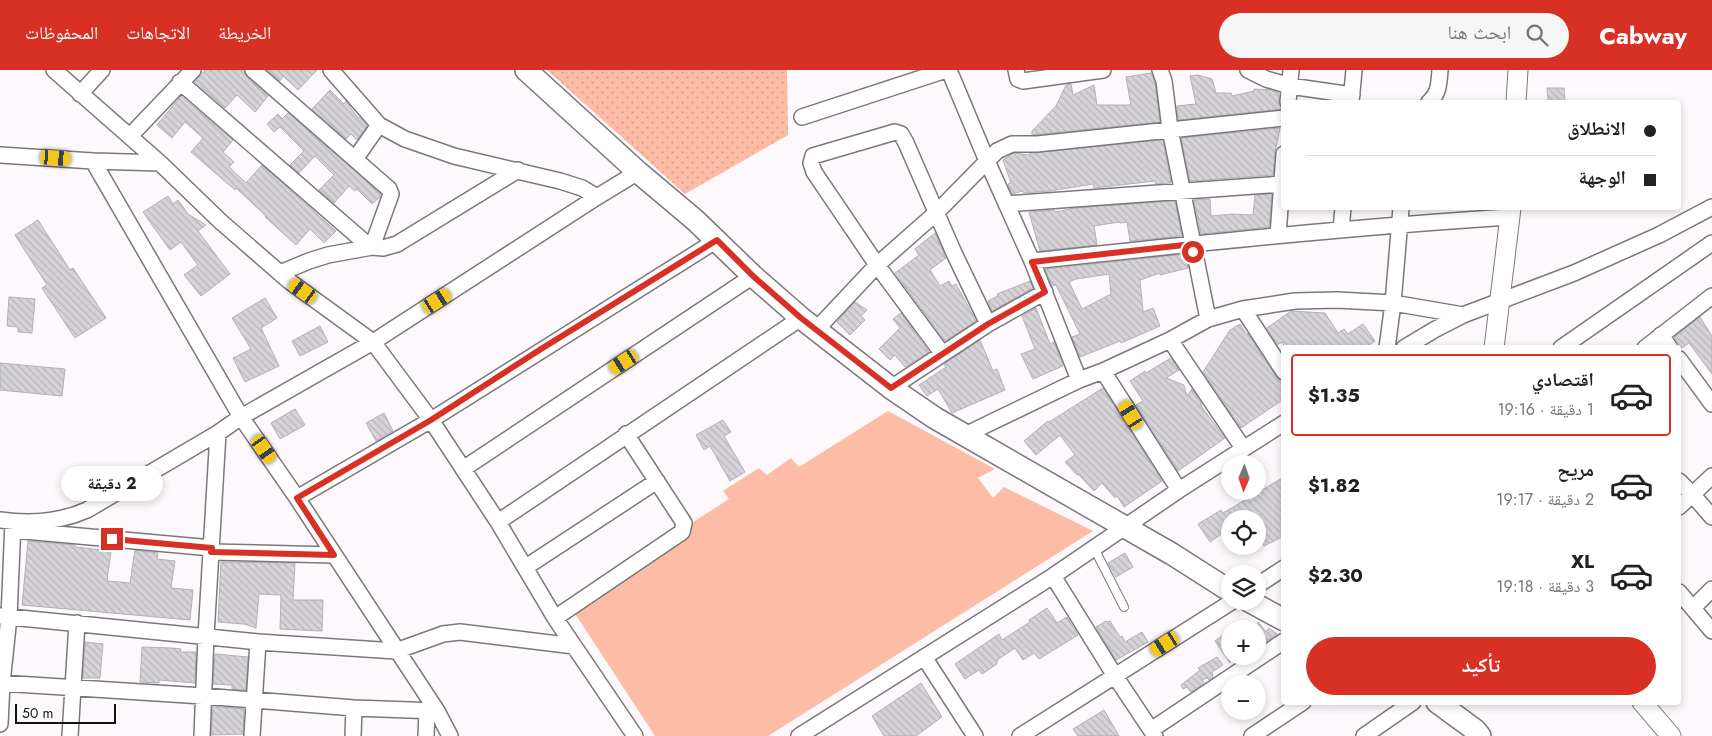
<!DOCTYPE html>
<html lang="ar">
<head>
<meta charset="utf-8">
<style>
  :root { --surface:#fff; --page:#f6f6f6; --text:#222; --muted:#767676; --line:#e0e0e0; --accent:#d93025 }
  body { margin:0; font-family:Jost,"Noto Naskh Arabic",sans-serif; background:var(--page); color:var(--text); direction:rtl; height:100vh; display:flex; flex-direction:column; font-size:19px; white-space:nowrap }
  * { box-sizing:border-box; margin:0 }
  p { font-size:16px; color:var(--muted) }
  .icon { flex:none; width:28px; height:28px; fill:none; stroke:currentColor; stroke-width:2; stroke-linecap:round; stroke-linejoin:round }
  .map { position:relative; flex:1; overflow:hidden; direction:ltr }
  .drawer { position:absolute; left:1281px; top:275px; width:400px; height:360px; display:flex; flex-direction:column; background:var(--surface); border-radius:5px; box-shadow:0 2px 8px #0003; direction:rtl }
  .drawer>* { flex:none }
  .hud { position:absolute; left:1281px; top:30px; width:400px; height:110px; border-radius:5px; box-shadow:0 2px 8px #0003; direction:rtl; display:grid; align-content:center; height:110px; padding:0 25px; background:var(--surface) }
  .needle { width:32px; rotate:182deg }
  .tools { position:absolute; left:1221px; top:385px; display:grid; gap:10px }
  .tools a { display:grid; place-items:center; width:45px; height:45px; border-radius:50%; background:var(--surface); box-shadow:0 2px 8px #0003; font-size:25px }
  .scale { position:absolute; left:15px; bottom:12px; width:101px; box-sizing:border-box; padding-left:5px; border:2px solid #141314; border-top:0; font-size:14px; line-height:18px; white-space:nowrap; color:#141314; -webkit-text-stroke:4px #fff; paint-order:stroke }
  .end { position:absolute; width:22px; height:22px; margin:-11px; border:6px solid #d93025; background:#fff; box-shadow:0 0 0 2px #fff }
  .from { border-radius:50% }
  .bubble { position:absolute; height:35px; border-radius:18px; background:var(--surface); box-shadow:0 2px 8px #0003; font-size:16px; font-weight:700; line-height:35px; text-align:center; direction:rtl }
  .car { position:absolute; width:15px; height:30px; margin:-15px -8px; border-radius:6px; box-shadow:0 0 4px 1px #0007; background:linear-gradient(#f5c518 24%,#345 0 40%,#f5c518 0 76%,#345 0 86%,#f5c518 0) }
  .hud b { display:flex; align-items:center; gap:18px; height:48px; font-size:19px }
  .hud b+b { border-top:1px solid var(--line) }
  .hud i { width:12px; height:12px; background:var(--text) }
  ul { padding:9px 0 0; list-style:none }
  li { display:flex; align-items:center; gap:15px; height:82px; margin:0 10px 8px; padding:0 15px; border:2px solid transparent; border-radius:5px }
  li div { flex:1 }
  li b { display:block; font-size:19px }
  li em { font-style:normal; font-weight:700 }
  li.active { border-color:var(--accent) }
  li>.icon { width:45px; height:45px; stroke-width:1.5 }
  .action { display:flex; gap:10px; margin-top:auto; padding:10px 25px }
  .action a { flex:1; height:58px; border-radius:30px; background:var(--accent); color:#fff; font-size:20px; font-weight:700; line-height:58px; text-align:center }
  header { display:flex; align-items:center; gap:30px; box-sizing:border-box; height:70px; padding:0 25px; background:var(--accent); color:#fff }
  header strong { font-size:24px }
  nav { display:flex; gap:28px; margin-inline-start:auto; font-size:18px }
  .search { width:350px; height:45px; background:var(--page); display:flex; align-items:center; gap:12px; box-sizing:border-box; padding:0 18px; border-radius:28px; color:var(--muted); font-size:19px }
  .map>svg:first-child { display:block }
  .green { fill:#fcbca5 }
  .park { fill:url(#park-dots) }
  .building { fill:url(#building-back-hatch); stroke:#b2b1b5; fill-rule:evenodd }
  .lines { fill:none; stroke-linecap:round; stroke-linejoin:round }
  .service-casing { stroke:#7b777a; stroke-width:10 }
  .minor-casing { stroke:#7b777a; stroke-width:18 }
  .tertiary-casing { stroke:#7b777a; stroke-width:21 }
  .secondary-casing { stroke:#7b777a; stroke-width:24 }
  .service { stroke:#fff; stroke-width:8 }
  .minor { stroke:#fff; stroke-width:15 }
  .tertiary { stroke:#fff; stroke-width:19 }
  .secondary { stroke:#fff; stroke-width:21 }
  .route { stroke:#d93025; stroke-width:6 }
</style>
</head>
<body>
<header>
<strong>Cabway</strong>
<div class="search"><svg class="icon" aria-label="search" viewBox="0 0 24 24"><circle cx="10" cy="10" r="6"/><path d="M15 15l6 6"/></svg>ابحث هنا</div>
<nav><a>الخريطة</a><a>الاتجاهات</a><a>المحفوظات</a></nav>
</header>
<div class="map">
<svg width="1712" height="666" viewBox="0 0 1712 666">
  <defs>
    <pattern id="park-dots" width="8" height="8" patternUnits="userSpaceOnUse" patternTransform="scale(1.25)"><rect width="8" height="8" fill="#fcbca5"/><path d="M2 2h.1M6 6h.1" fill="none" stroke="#d7a18d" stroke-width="1.8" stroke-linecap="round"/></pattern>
    <pattern id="building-back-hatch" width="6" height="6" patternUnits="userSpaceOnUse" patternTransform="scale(1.25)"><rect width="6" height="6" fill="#d6d4d9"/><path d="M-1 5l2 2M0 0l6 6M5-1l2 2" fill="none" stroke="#b7b5b9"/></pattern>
  </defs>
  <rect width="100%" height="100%" fill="#fdf8fc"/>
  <path class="green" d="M888,341L995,399L978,408L993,428L1004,417L1093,461L768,666H655L572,539L688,468L684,458L729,429L723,421L759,398L767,405L791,388L799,397Z"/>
  <path class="park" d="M547,0H787L788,65L685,124Z"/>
  <path class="building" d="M205,0H244L247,7L268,26L255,42L237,25L225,38L195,12Z
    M267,0H317L298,20L283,6L280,11Z
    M1151,3L1155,13L1160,52L1032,65V61L1056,36L1066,15L1071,14L1073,25L1094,15L1097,35H1131L1126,7Z
    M1198,5L1212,9L1216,23H1231L1232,26L1254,21V19L1271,20L1279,23V32L1282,39L1178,50L1177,36L1196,34L1190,6Z
    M1547,18H1564L1565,32H1548Z
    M330,20L344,34L346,31L358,48L359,47L367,56L357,70L351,64L346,69L312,39Z
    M181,26L233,70L223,82L234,92L229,97L246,113L262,95L336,161L324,173L310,159L296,175L265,147L266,146L236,118L235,120L191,82L203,68L185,52L172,68L157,55Z
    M288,43L381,124L380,127L372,134L357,119L355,121L349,116L334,133L319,120L334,105L315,86L299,103L290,95L304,81L280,57L274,62L267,54L278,44L282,49Z
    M1280,58L1275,83L1273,105L1190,111L1181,68Z
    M1163,70L1171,113L1156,114L1155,111L1094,118L1093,114L1050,121L1024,123L1023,121L1012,124L1008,114L1011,113L1003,90L1014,83L1029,85L1030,83Z
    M1272,124L1269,157L1201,164L1194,130L1210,129L1211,146L1232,144L1253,145L1255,125Z
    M168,126L173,134L178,130L188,144L206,155L198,161L230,204L201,226L184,205L198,195L181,172L170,180L143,142Z
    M1175,131L1182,166L1130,171L1127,152L1120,153L1119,152L1094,156L1097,175L1040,181L1029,142L1054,140L1055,142L1075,138Z
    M38,150L70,200L73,198L106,248L75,268L42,218L47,215L15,165Z
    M935,163L946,188L930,200L940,216L949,211L952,216L956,214L976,251L945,271L895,203L919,185L915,179Z
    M1186,184L1188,198L1160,205V203L1140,210L1143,242L1153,238L1160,256L1121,273L1120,271L1080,287L1072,267L1080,264L1056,215L1052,216L1045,199ZM1109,204L1111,224L1082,239L1069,212L1076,209Z
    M1030,211L1033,218L992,241L988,231L998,226L997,224Z
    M9,227L35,229L32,263L18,262V257L7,256Z
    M265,228L277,248L261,258L279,296L245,312L233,288L251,279L232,248Z
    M855,232L867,240L861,246L865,250L850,265L837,252Z
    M1036,238L1050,274L1054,272L1063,296L1033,309L1021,284L1035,279L1022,246Z
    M1291,241L1325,243L1338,263L1344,259L1348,264L1363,254L1375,271L1365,278H1285L1282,272L1277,275L1267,258Z
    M901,243L929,282L905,297L895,285L890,290L879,279L900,258L893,249Z
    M1700,247L1712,266V304L1689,273L1682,278L1674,267Z
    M1240,254L1246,264H1248L1276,307L1284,311V329L1241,358L1203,302L1230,260Z
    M320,256L328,272L300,286L292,271Z
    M980,270L993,301L997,299L1005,320L952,343L938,319L927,326L919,315L946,297L944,294Z
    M1171,288L1179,300L1166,308L1184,315L1187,326L1192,319L1202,335L1201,336L1225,368L1178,401L1136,335L1143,331L1130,311L1145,301L1146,303Z
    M0,293L65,299L62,326L0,320Z
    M1103,318L1162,411L1124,437L1117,426L1115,428L1102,413L1094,421L1078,404L1077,405L1065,392L1075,385L1060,365L1036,385L1024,371L1048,351L1049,352Z
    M295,339L305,355L280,369L271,353Z
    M384,343L393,361L376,371L366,353Z
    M723,350L731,362L724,366L745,402L730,411L710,376L704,380L696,365Z
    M1284,407V466L1264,476L1258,463V449H1230V458L1210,472L1198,454L1221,440L1223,443Z
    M28,471L75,475V477L111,481L107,511L130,513L135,480L158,483L157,489L175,491L171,518L193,520L190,550L22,535Z
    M1125,483L1133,497L1116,507L1108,493Z
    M221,492L295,493L293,530H323L322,561L280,559L281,525L259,524L256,558L244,554L218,552Z
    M1047,538L1057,553L1067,547L1078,565L1039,589L1034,583L1023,590L1015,578L997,590V594L982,604L979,600L965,609L955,594L999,564L1002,570L1030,552L1029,550Z
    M1106,551L1107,552L1110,551L1120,567L1122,566L1125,572L1142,562L1148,572L1116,590L1096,557Z
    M1258,552L1266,562L1269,558L1277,564L1258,577Z
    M1230,563V593L1215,571L1223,565L1224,567Z
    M85,572L103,574L100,608H83Z
    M142,577L171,578L181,579L180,582H196L195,613L159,610V613L140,612Z
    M215,584L248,587L246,620L232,619V615L213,614Z
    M1217,587L1223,595L1212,602L1213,607L1209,610L1207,608L1202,610L1204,613L1191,622L1187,617L1183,619L1181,615L1200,600L1198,598Z
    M921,613L942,647L916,666H884L872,646Z
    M213,636L244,639L243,664L211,665Z
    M1104,640L1119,666H1078L1073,659Z"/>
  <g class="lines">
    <g class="service-casing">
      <path id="service" d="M1094,478L1124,537"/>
    </g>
    <g class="minor-casing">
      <path id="minor" d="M54,0L160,93L220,151L289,211L373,272L431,350L498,452L555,548L635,666
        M253,0L389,119L391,124L372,177L328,185L309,191L280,203
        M331,0L379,55L405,69L454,86L560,111L582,118L597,127
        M949,0L987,91L1032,191L1079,310
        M1016,0L1018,9L1023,11L1103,0
        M1160,0L1164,11L1170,59L1208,249
        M1248,0L1266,9L1290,16L1352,25
        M180,12L369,176
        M80,24L102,0
        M1288,32L1291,0
        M1351,32L1354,0
        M1429,32C1439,24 1439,13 1440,0
        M802,47L946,0
        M130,66L193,0
        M0,85L93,91L160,93
        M355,89L379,55
        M93,91L241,347L297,428L437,641L450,666
        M1006,134L1282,114
        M1341,159L1343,138
        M1278,165L1284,84
        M372,177L383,178L397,174L518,100
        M1032,191C1191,174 1350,157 1510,147
        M1243,239L1284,302
        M816,260L877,195L936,143L997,81L1012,74H1037L1284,48
        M1661,265L1670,278
        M1170,270L1243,378
        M1387,278L1393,233L1401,138
        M1404,278L1434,260L1463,245L1574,203L1659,165L1712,137
        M1561,278L1712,173
        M1645,278L1712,226
        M942,283L877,195L814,102L811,93L813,86L895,62L901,64L906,73L954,183L988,254
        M1679,289L1712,334
        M1103,301L1179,420
        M891,318L988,254L1045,222
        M965,365L1079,310L1103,301L1170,270L1208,249L1243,239L1295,231L1337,230L1393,233L1463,245
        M463,399L753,206
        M1679,411L1692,424L1712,447
        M297,428L431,350L717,170
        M1679,437L1712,406
        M0,450C29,454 60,452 87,440L218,363L241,347L373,272L597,127L638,102
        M498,452L801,248
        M13,460L212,478
        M211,482L334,485
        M526,497L657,411
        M1053,506L1115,606L1155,666
        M1258,515L1284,498
        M1679,522L1712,561
        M1693,538L1712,519
        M0,546L258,572L396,581L443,564L460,562L574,576
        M555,548L682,462L684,453L626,364
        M924,587L975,666
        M0,613L203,626L354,638L437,641
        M0,654L2,613L9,547L13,452
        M1151,660L1284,571
        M70,666L77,553
        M202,666L206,566L218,363
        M252,666L258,572
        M353,666L354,638
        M426,666L427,641
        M799,666L1053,506L1179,420L1284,353
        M1020,666L1233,531
        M1252,666L1303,632
        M1364,666L1413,632"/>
    </g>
    <g class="tertiary-casing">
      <path id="tertiary" d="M1516,32L1518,0
        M1494,278L1511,138
        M1642,632L1671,666"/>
    </g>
    <g class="secondary-casing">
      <path id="secondary" d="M526,0L638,102L695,150L753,206L801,248L891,318L935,348L1172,484L1230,521
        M1249,531L1284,550
        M1437,632L1475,660L1480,666"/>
    </g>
    <use href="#service" class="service"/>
    <use href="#minor" class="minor"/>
    <use href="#tertiary" class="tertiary"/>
    <use href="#secondary" class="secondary"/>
  </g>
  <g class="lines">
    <path class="route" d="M112,469L212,478L211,482L334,485L297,428L431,350L541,279L717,170L753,206L801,248L891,318L988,254L1045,222L1032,192L1193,174V182"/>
  </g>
</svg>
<div class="tools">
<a><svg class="needle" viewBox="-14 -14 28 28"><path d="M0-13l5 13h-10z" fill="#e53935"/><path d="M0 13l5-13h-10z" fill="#767676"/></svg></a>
<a><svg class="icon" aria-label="locate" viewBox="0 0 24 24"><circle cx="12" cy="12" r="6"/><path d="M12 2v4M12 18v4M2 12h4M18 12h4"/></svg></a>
<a><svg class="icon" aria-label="layers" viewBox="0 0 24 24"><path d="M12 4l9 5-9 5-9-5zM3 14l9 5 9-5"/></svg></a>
<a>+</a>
<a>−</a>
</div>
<div class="scale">50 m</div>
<i class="end from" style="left:1193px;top:182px"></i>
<i class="end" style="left:112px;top:469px"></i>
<div class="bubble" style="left:61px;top:396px;width:102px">2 دقيقة</div>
<i class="car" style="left:56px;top:88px;rotate:94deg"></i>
<i class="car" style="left:303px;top:221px;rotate:305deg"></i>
<i class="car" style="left:437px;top:231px;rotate:57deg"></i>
<i class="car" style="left:624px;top:292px;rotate:237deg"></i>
<i class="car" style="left:1131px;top:345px;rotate:328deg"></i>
<i class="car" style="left:264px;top:379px;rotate:145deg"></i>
<i class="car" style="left:1165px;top:574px;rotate:237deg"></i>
<div class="hud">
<b><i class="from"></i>الانطلاق</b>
<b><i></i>الوجهة</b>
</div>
<section class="drawer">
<ul>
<li class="active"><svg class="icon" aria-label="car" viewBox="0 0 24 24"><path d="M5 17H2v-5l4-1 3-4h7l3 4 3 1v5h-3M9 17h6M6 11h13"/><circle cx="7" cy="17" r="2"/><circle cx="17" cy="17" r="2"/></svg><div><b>اقتصادي</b><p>1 دقيقة · 19:16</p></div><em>$1.35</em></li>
<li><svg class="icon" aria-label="car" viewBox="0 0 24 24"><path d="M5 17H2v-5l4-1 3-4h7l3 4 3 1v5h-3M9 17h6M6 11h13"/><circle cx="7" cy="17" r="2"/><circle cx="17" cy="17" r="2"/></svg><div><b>مريح</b><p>2 دقيقة · 19:17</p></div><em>$1.82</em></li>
<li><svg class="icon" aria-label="car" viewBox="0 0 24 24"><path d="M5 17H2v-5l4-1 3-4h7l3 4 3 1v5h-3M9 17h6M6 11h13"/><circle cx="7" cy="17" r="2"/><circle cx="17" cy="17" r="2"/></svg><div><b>XL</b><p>3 دقيقة · 19:18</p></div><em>$2.30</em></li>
</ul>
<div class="action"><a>تأكيد</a></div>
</section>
</div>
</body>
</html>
